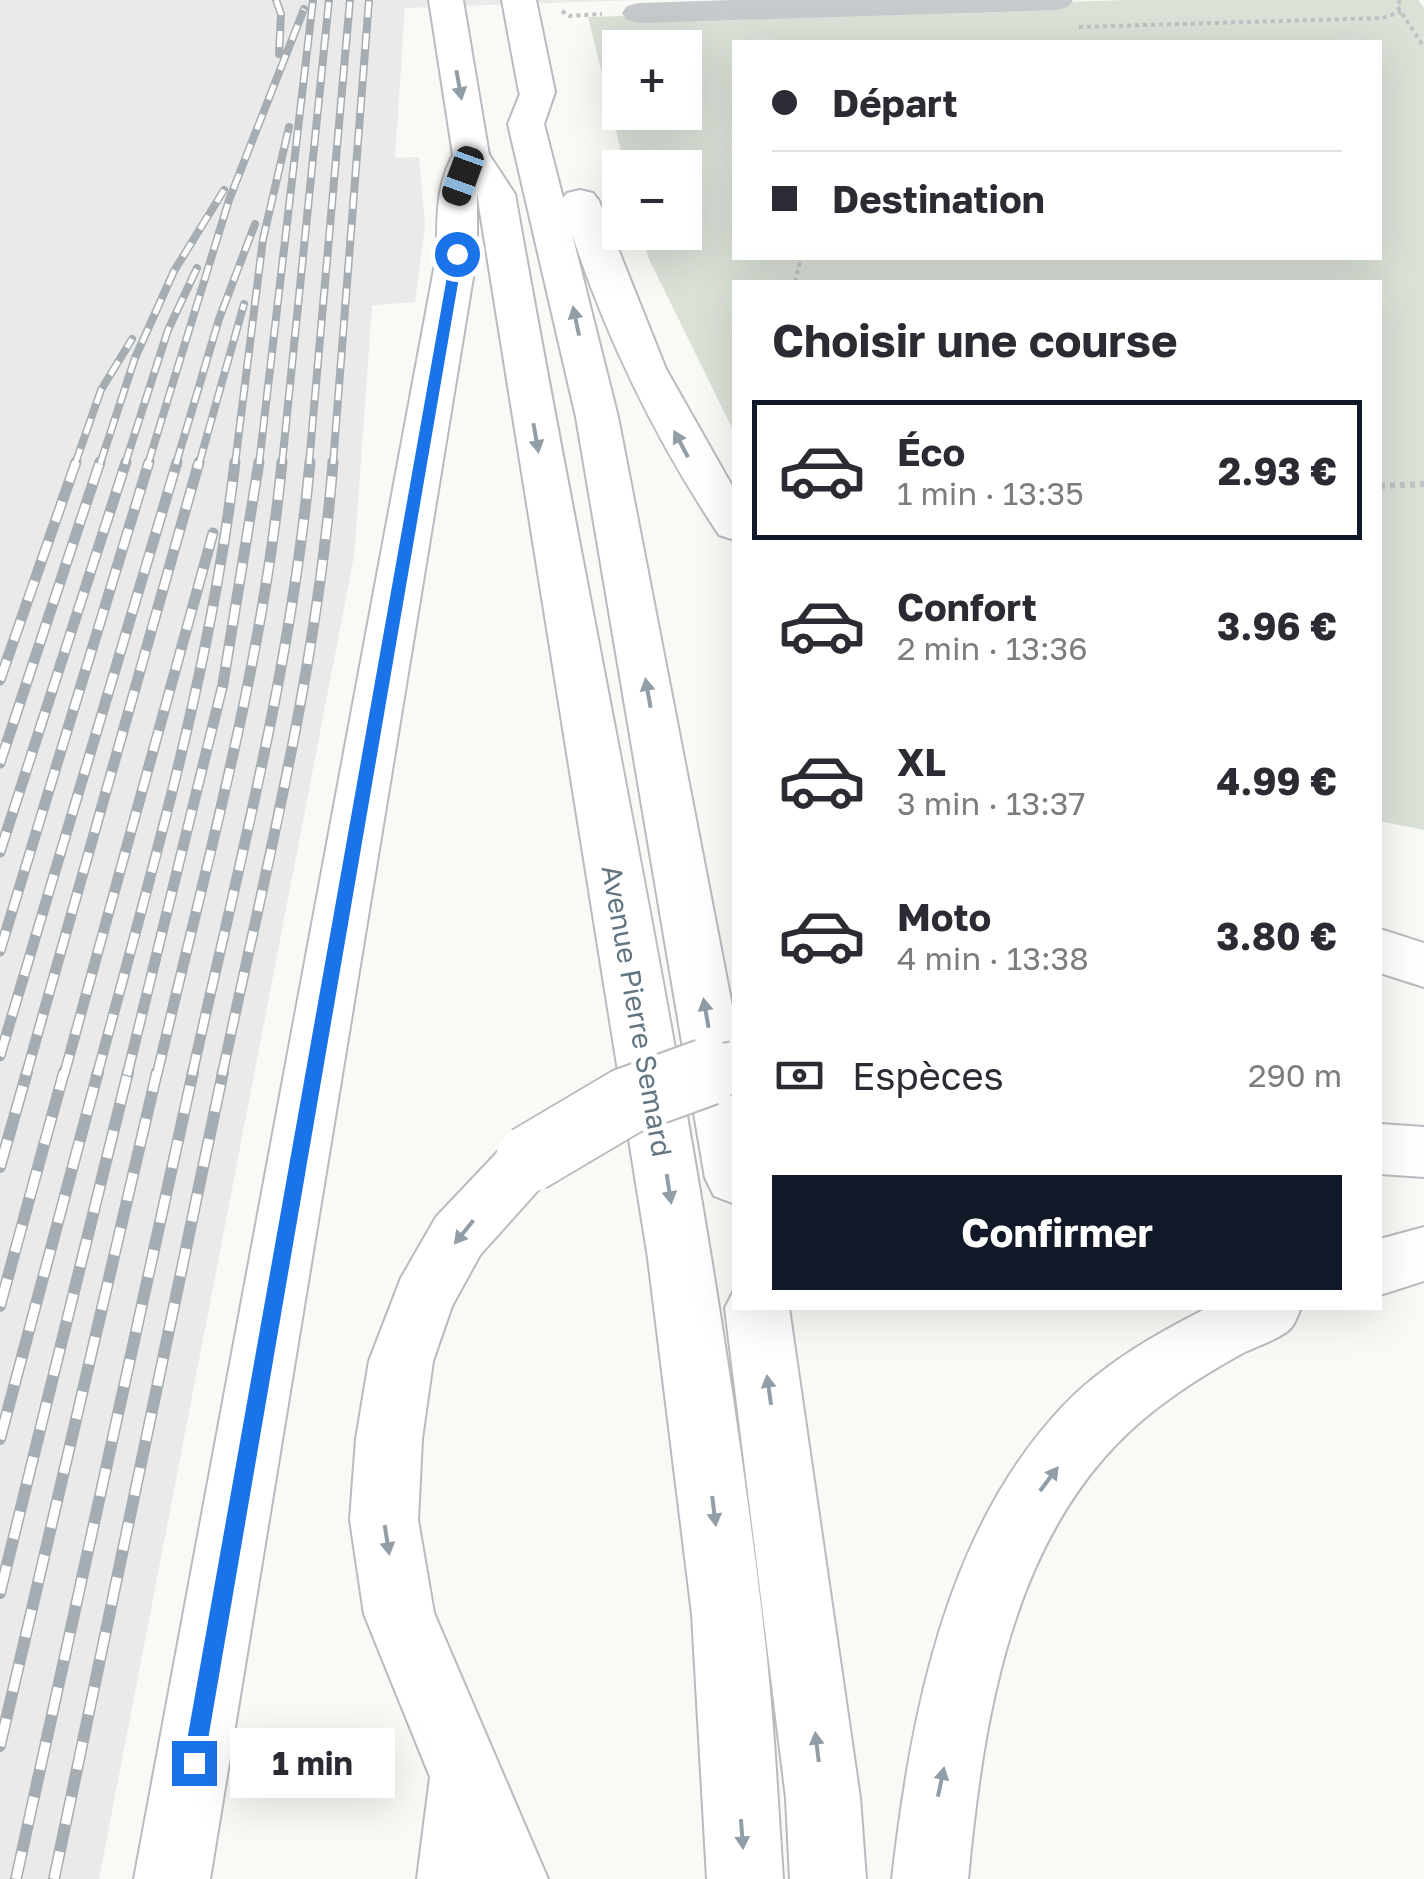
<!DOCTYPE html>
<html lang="fr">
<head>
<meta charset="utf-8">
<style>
  :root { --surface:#fff; --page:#f7f7f7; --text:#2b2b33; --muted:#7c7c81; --line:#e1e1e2; --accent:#111827 }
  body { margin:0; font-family:"Golos Text",sans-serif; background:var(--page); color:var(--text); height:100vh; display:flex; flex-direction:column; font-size:38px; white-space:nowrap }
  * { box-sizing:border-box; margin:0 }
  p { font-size:32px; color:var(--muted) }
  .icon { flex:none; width:55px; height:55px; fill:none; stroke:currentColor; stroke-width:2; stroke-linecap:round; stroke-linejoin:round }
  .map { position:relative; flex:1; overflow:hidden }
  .panel { position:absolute; left:732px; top:280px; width:650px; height:1030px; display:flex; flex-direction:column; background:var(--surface); border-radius:0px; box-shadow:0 10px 40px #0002 }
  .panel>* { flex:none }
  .hud { position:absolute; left:732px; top:40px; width:650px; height:220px; border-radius:0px; box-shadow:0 10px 40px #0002; display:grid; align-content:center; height:220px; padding:0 40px; background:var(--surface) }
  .controls { position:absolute; left:602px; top:30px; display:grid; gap:20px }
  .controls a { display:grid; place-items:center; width:100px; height:100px; border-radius:0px; background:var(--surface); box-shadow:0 10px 40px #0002; font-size:50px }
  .end { position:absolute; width:45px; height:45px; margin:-22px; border:12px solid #1a73e8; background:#fff; box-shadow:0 0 0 5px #fff }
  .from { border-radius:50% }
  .bubble { position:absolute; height:70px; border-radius:0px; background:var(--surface); box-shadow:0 10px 40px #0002; font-size:32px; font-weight:700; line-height:70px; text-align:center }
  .car { position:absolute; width:30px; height:60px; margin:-30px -15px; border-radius:12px; box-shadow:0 0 8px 2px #0007; background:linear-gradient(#222 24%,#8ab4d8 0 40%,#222 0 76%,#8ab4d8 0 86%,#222 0) }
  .hud b { display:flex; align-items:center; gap:35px; height:95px; font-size:38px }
  .hud b+b { border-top:2px solid var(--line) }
  .hud i { width:25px; height:25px; background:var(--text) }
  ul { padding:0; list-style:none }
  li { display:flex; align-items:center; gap:30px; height:140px; margin:0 20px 15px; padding:0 20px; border:5px solid transparent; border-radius:0px }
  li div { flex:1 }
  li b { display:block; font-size:38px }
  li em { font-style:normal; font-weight:700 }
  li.selected { border-color:var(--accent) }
  li>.icon { width:90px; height:90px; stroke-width:1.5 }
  h2 { padding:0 40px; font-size:45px; line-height:120px }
  .pay { display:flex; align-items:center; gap:25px; height:110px; padding:0 40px; font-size:38px }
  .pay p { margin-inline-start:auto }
  .button { display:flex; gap:20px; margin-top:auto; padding:20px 40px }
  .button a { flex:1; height:115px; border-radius:0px; background:var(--accent); color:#fff; font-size:40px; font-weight:700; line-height:115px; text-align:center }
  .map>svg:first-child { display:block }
  .built { fill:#e9eae9 }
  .green { fill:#dae1d7; fill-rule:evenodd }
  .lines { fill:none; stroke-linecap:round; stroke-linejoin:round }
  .major-casing { stroke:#b7bcc0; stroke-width:4 }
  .highway-casing { stroke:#b8bcbf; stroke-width:4 }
  .path-far1 { stroke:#bfc2c4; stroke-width:4; stroke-dasharray:4 4; stroke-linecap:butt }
  .path { stroke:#bfc2c4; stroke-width:6; stroke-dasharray:5 5; stroke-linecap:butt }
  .minor { fill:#c6cacd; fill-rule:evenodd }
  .major { fill:#fff; fill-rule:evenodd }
  .highway { fill:#fff; fill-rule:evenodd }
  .rail-far2-casing { stroke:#a6adb2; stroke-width:8 }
  .rail-far1-casing { stroke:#a6adb2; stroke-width:11 }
  .rail-casing { stroke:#a6adb2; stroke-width:12 }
  .rail-far2 { stroke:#fff; stroke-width:5; stroke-dasharray:16; stroke-linecap:butt }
  .rail-far1 { stroke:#fff; stroke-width:8; stroke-dasharray:21; stroke-linecap:butt }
  .rail { stroke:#fff; stroke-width:9; stroke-dasharray:28; stroke-linecap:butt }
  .highway-bridge-far1-casing { stroke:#b8bcbf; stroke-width:54; stroke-linecap:butt }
  .highway-bridge-casing { stroke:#b8bcbf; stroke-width:70; stroke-linecap:butt }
  .highway-bridge-far1 { stroke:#fff; stroke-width:50 }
  .highway-bridge { stroke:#fff; stroke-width:66 }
  .oneway { fill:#919ea8 }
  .route { fill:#1a73e8 }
  .labels { text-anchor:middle; stroke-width:10; stroke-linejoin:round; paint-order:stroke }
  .street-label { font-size:28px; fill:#627582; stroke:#fff }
</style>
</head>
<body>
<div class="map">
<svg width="1424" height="1879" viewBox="0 0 1424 1879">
  <rect width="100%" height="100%" fill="#f9f9f6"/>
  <path class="built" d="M0,0H634L405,8L395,158L419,157L425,226L415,302L372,305L354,556L99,1879H0Z"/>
  <path class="green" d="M1126,0H1418L1424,8V830L1380,821V282H735V434L648,257L642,233L685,232V168L625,167L588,17ZM735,42H1380V258H735ZM620,48H685V112H620Z"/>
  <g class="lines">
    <g class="major-casing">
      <path id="major" d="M429,0H463L489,155L484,163L471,166L458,163L453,155Z
        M502,0H536L555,92L550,100L537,103L524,100L519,92Z"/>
    </g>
    <g class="highway-casing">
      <path id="highway" d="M537,81L550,84L555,92L544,124L563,198L567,193L580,190L593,193L599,201L666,369L735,491V540L719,535C656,440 608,342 572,234L618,417L735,1021V1204L714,1196L705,1178L576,417L508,124L524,84Z
        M471,144L484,147L515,194C598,667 705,1137 762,1614C773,1702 777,1791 783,1879H707L692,1614L648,1258L477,193V253L210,1879H134L437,253C437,216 436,179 458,147Z
        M1380,929L1424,943V987L1380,973Z
        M1380,1124L1424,1127V1177L1380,1174Z
        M529,1134L550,1141L559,1159L550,1177L480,1255L452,1306L433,1361L422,1439L418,1520L434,1613L548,1879H417L430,1777L364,1614L350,1520L356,1439L369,1361L401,1278L436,1217L508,1141Z
        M1424,1227V1281L1380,1295V1239Z
        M735,1288V1308H789L860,1798L866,1879H790L786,1798L725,1308Z
        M1207,1308H1301C1298,1314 1295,1324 1291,1328C1280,1339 1257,1346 1243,1353C1214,1369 1186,1386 1160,1406C1014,1515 984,1710 968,1879H892C911,1715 945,1531 1063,1406C1103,1364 1156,1334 1207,1308Z"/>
    </g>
    <path class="path-far1" d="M1400,0L1397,6L1424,47
      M562,11L569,16L602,14
      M1079,27L1382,18L1401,12
      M795,282L801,258"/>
    <path class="path" d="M1380,486L1424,484"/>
    <path class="minor" d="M732,0H1073L1068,7L1056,10L639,23L627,20L622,13L627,6L639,3Z"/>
    <use href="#major" class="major"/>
    <use href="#highway" class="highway"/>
    <g class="rail-far2-casing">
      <path id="rail-far2" d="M276,0L281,14L279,54
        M75,464L101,390L132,339
        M100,464L135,358L174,271L224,190
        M125,464L168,330L197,268
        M148,464L229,200L304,9
        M176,464L219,319L255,224
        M199,464L244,304
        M235,464L263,239L289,127
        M259,464L313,0
        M282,464L329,0
        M309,464L350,0
        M333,464L369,0"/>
    </g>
    <g class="rail-far1-casing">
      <path id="rail-far1" d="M0,680L76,462
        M0,763L100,462
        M0,852L126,462
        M0,951L149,462
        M0,1056L177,462
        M26,1075L199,462
        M64,1075L213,533
        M97,1075C151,874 211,669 235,462
        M127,1075L223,684L259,462
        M157,1075C204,872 262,669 282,462
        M192,1075C237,872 291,669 310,462
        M222,1075C265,872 317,669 333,462"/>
    </g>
    <g class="rail-casing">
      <path id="rail" d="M0,1167L27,1072
        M0,1306L64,1072
        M0,1439L98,1072
        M0,1593L128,1072
        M0,1746L157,1072
        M16,1879L193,1072
        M54,1879L223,1072"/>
    </g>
    <use href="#rail-far2" class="rail-far2"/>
    <use href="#rail-far1" class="rail-far1"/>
    <use href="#rail" class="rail"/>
    <g class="highway-bridge-far1-casing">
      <path id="highway-bridge-far1" d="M698,1075L735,1067"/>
    </g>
    <g class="highway-bridge-casing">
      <path id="highway-bridge" d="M529,1159L627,1101L707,1072"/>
    </g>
    <use href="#highway-bridge-far1" class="highway-bridge-far1"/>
    <use href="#highway-bridge" class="highway-bridge"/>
  </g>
  <defs><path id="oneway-solid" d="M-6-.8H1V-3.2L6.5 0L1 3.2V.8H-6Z" transform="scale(2.5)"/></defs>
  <g class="oneway">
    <use href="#oneway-solid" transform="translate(459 85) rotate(80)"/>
    <use href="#oneway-solid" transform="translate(576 321) rotate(-102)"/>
    <use href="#oneway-solid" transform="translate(536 438) rotate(80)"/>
    <use href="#oneway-solid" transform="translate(681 444) rotate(-118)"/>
    <use href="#oneway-solid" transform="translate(648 693) rotate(-100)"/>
    <use href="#oneway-solid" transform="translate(706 1013) rotate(-100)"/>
    <use href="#oneway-solid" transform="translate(669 1189) rotate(81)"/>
    <use href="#oneway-solid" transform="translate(464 1232) rotate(129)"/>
    <use href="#oneway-solid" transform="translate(769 1390) rotate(-98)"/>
    <use href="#oneway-solid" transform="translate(1049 1479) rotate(-53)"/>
    <use href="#oneway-solid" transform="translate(714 1511) rotate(83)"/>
    <use href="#oneway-solid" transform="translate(387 1540) rotate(81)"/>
    <use href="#oneway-solid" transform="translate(817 1747) rotate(-97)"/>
    <use href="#oneway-solid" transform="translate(941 1782) rotate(-78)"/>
    <use href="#oneway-solid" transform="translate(742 1834) rotate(86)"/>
  </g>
  <path class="route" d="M457,250L463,254L204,1763L201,1771L194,1774L186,1771L183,1763L451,254Z"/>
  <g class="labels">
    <g class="street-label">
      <text transform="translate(637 1011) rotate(80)" y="10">Avenue Pierre Semard</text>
    </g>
  </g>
</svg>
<div class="controls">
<a>+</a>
<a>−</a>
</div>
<i class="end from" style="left:457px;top:254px"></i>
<i class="end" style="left:194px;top:1763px"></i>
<div class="bubble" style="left:230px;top:1728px;width:165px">1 min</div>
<i class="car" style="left:463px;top:176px;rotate:200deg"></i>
<div class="hud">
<b><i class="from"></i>Départ</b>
<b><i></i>Destination</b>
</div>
<section class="panel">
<h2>Choisir une course</h2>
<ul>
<li class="selected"><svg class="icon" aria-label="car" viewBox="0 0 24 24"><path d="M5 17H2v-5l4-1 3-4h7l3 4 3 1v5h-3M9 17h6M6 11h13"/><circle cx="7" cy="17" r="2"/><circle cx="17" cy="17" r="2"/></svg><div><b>Éco</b><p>1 min · 13:35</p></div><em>2.93 €</em></li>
<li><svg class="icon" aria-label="car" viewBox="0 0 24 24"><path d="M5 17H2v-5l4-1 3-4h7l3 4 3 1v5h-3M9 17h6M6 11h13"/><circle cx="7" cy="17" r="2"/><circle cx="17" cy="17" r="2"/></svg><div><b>Confort</b><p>2 min · 13:36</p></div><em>3.96 €</em></li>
<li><svg class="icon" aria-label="car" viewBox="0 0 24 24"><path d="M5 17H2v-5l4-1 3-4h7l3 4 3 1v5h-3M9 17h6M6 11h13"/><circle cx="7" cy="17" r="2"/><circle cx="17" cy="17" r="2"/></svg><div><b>XL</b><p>3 min · 13:37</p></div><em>4.99 €</em></li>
<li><svg class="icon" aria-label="car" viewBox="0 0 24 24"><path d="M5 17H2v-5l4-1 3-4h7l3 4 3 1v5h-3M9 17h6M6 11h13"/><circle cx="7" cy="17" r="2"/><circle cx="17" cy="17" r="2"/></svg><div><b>Moto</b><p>4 min · 13:38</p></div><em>3.80 €</em></li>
</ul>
<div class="pay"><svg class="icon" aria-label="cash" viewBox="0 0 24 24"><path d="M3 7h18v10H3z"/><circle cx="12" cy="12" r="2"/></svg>Espèces<p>290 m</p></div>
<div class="button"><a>Confirmer</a></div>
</section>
</div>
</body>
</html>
